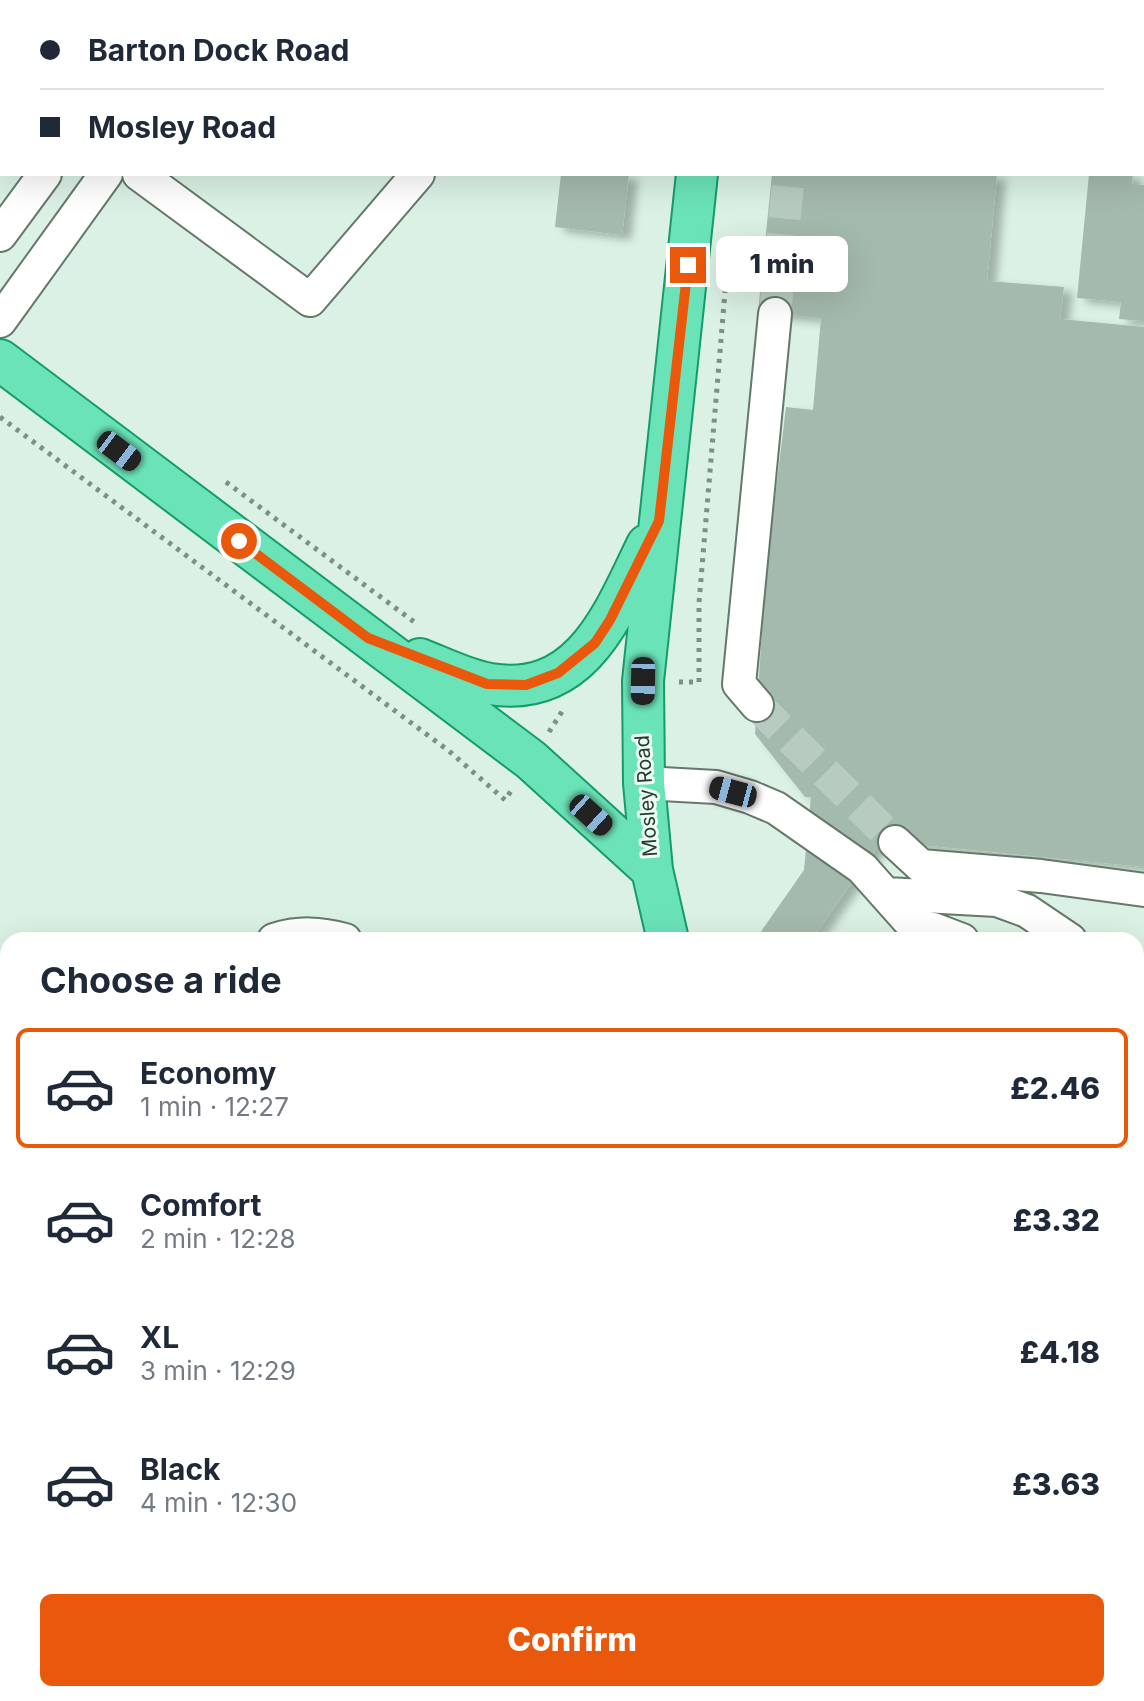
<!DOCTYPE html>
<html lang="en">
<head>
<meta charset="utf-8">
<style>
  :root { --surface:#fff; --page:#f6f6f7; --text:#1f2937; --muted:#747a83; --line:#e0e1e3; --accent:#ea580c }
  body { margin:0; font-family:Inter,sans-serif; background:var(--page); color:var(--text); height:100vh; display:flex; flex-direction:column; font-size:30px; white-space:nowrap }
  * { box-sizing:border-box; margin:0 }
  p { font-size:26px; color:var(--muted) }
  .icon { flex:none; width:44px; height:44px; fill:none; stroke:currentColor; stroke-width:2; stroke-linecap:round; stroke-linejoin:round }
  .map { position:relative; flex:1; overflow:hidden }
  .side { position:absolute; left:0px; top:932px; width:1144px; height:770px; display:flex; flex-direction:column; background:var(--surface); border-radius:24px 24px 0 0; box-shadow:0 8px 32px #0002 }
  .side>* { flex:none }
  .top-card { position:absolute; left:0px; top:0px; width:1144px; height:176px; box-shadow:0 8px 32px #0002; display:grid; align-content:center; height:176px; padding:0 40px; background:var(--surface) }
  .end { position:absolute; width:36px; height:36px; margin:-18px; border:10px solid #ea580c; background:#fff; box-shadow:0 0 0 4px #fff }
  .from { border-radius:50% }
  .bubble { position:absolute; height:56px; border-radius:12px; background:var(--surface); box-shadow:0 8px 32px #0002; font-size:26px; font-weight:800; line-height:56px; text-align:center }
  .car { position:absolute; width:24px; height:48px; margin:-24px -12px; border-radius:10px; box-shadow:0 0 6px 2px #0007; background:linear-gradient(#222 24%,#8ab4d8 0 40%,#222 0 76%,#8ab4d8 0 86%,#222 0) }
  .top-card b { display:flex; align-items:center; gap:28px; height:76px; font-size:30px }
  .top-card b+b { border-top:2px solid var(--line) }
  .top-card i { width:20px; height:20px; background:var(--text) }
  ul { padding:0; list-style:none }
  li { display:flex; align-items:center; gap:24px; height:120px; margin:0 16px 12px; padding:0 24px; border:4px solid transparent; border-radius:12px }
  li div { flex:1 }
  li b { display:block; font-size:30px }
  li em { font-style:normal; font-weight:800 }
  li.selected { border-color:var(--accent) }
  li>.icon { width:72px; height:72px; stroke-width:1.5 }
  h2 { padding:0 40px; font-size:36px; line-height:96px }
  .cta { display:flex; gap:16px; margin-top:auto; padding:16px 40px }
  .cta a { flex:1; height:92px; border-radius:12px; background:var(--accent); color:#fff; font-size:32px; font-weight:800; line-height:92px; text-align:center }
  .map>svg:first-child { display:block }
  .green { fill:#fdcddd }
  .building { fill:#a4baac; filter:url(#shadow) }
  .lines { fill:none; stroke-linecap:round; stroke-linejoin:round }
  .minor-tunnel { stroke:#b7ccbf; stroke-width:32; stroke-dasharray:32 16; stroke-linecap:butt }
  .minor-casing { stroke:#64786c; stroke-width:36 }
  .major-casing { stroke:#169b6a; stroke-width:44 }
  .path { stroke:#7f8f86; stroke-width:5; stroke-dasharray:4 6; stroke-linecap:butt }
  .minor { stroke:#fff; stroke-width:32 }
  .major { stroke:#6be3b8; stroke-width:40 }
  .route { stroke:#ea580c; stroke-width:10 }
  .labels { text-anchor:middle; stroke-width:6; stroke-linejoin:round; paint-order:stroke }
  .street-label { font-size:20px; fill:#2d3631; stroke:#e7fef0 }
</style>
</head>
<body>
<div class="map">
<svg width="1144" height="1701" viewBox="0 0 1144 1701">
  <defs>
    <filter id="shadow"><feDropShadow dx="9" dy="5" stdDeviation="4" flood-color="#0004"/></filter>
  </defs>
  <rect width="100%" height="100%" fill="#daf1e3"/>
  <path class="green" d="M1144,1399V1517L1136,1490V1404Z"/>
  <path class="building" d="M561,174H629L622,235L555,227Z
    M772,174H997L987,281L1064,287L1060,319L1144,327V867L881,841L811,940H755L804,870L811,797H805L755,734L766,572L786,407L813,410L821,318L758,312Z
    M1089,174H1133L1132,184L1144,185V321L1119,319L1121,302L1077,298Z
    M8,1344V1694H760L762,1701H0V1346Z
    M1144,1658V1701H1092L1090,1694H1136V1660Z
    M992,1694H1038L1039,1698L1035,1699L1036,1701H994Z"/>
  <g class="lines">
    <path class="minor-tunnel" d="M806,2V0
      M775,314L789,174
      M757,705L895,842"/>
    <g class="minor-casing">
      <path id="minor" d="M308,0L311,2
        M137,2L138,0
        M550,2L551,0
        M139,174L310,300L418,174
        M0,235L45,174
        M0,321L106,174
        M757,705L739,684L775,314
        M644,783L716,787L750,797L776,808L862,868L926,940
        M895,842L921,866L1041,876L1144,890
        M887,894L997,900L1027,911L1070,940
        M914,926L933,929L962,940
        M274,940C299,932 320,933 345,940
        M1136,992L1144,1003
        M0,1217L8,1213
        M1136,1584L1144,1582
        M934,1701L941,1694"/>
    </g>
    <g class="major-casing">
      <path id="major" d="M713,2L714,0
        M0,360L531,760L652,870
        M420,659C443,668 466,680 490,684C583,699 614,612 647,545
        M668,940L652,870L644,783L643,681L697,174
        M886,1694L888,1701"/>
    </g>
    <path class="path" d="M0,417L449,751L505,800L513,788
      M226,482L417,624
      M679,682H699V603L727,268H721
      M549,732L563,710"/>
    <use href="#minor" class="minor"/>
    <use href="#major" class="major"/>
  </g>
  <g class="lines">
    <path class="route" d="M239,541L368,638L487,684L526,685L558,673L595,643L610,620L659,521L688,265"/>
  </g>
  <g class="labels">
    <g class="street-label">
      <text transform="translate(646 796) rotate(-94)" y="7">Mosley Road</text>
    </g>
  </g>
</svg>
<i class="end from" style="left:239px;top:541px"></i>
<i class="end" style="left:688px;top:265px"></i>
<div class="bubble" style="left:716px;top:236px;width:132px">1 min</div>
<i class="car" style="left:119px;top:451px;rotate:127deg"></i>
<i class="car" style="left:643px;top:681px;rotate:181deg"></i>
<i class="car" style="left:733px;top:792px;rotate:285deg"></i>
<i class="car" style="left:591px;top:815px;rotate:132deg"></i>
<div class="top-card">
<b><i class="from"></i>Barton Dock Road</b>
<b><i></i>Mosley Road</b>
</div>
<section class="side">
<h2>Choose a ride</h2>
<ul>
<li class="selected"><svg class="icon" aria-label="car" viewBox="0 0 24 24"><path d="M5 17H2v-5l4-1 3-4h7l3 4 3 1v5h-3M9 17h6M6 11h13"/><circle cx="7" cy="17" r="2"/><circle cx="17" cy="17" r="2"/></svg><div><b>Economy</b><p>1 min · 12:27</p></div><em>£2.46</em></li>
<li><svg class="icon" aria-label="car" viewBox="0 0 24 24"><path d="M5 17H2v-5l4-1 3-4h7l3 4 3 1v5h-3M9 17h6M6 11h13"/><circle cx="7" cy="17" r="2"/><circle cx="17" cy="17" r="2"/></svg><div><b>Comfort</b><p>2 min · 12:28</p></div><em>£3.32</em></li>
<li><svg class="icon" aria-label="car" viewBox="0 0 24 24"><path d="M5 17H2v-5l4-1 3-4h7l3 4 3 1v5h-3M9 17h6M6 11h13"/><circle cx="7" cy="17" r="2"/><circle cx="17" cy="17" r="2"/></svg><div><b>XL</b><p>3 min · 12:29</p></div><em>£4.18</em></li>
<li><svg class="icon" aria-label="car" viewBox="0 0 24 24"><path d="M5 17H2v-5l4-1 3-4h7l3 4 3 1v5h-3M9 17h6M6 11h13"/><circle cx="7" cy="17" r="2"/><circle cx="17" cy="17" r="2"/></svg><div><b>Black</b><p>4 min · 12:30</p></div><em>£3.63</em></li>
</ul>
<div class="cta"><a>Confirm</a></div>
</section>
</div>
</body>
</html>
